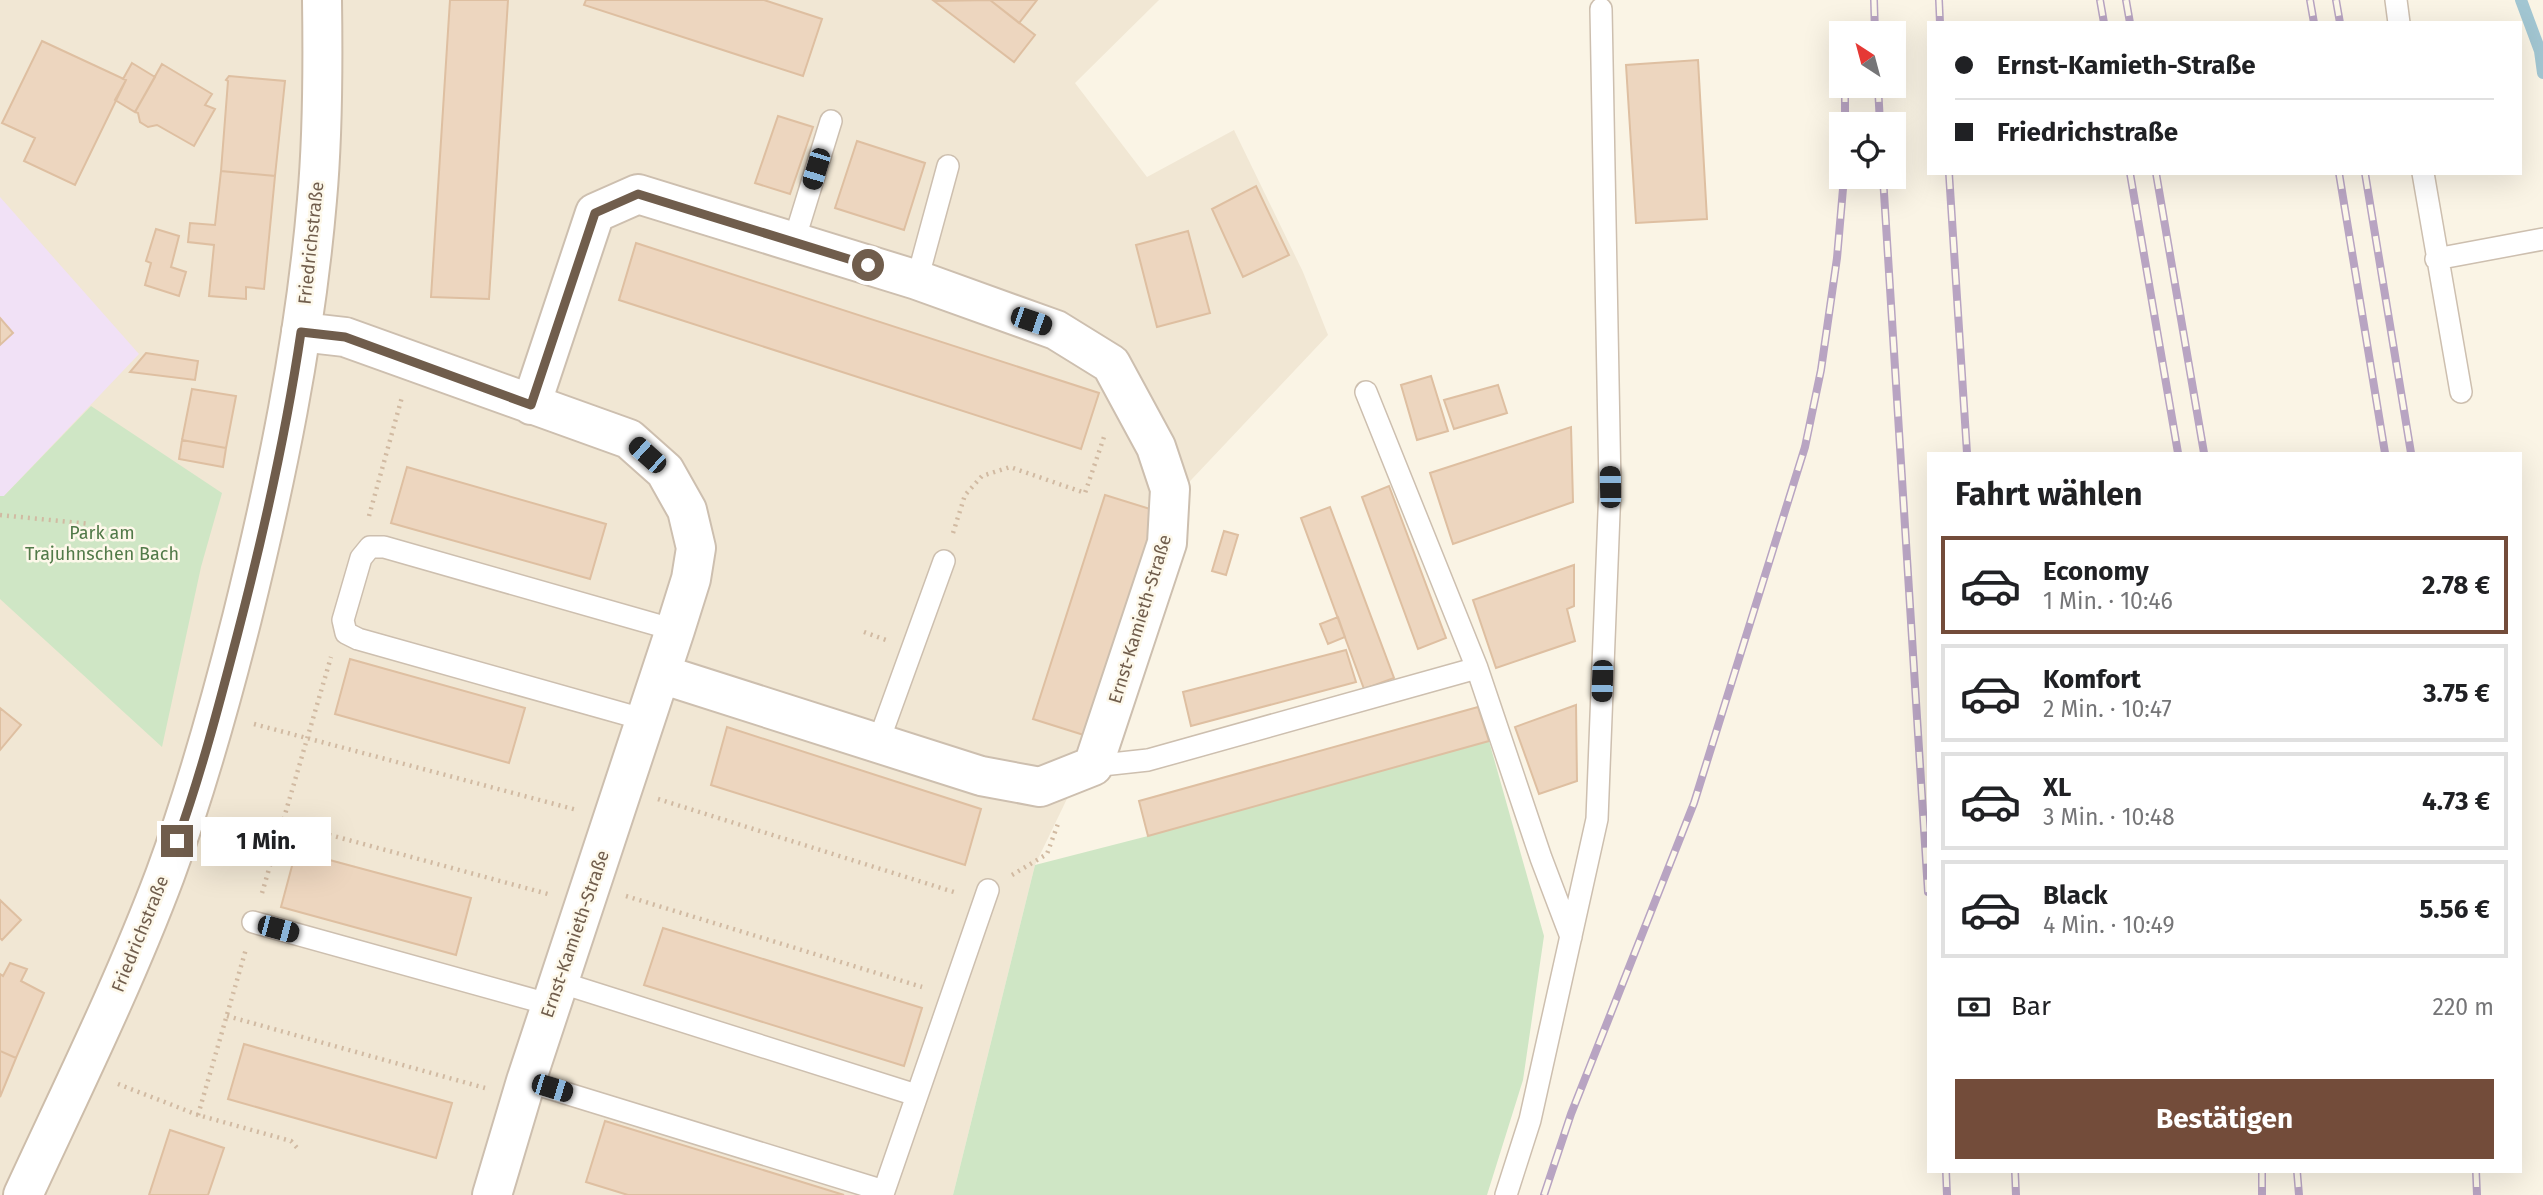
<!DOCTYPE html>
<html lang="de">
<head>
<meta charset="utf-8">
<style>
  :root { --surface:#fff; --page:#f2f2f2; --text:#202124; --muted:#757577; --line:#e0e0e0; --accent:#734c3a }
  body { margin:0; font-family:"Fira Sans",sans-serif; background:var(--page); color:var(--text); height:100vh; display:flex; flex-direction:column; font-size:26px; white-space:nowrap }
  * { box-sizing:border-box; margin:0 }
  p { font-size:23px; color:var(--muted) }
  .icon { flex:none; width:38px; height:38px; fill:none; stroke:currentColor; stroke-width:2; stroke-linecap:round; stroke-linejoin:round }
  .map { position:relative; flex:1; overflow:hidden }
  .drawer { position:absolute; left:1927px; top:452px; width:595px; height:721px; display:flex; flex-direction:column; background:var(--surface); border-radius:0px; box-shadow:0 7px 28px #0002 }
  .drawer>* { flex:none }
  .hud { position:absolute; left:1927px; top:21px; width:595px; height:154px; border-radius:0px; box-shadow:0 7px 28px #0002; display:grid; align-content:center; height:154px; padding:0 28px; background:var(--surface) }
  .needle { width:46px; rotate:324deg }
  .buttons { position:absolute; left:1829px; top:21px; display:grid; gap:14px }
  .buttons a { display:grid; place-items:center; width:77px; height:77px; border-radius:0px; background:var(--surface); box-shadow:0 7px 28px #0002; font-size:35px }
  .end { position:absolute; width:32px; height:32px; margin:-16px; border:9px solid #705d4c; background:#fff; box-shadow:0 0 0 4px #fff }
  .from { border-radius:50% }
  .bubble { position:absolute; height:49px; border-radius:0px; background:var(--surface); box-shadow:0 7px 28px #0002; font-size:23px; font-weight:700; line-height:49px; text-align:center }
  .car { position:absolute; width:21px; height:42px; margin:-21px -10px; border-radius:9px; box-shadow:0 0 5px 2px #0007; background:linear-gradient(#222 24%,#8ab4d8 0 40%,#222 0 76%,#8ab4d8 0 86%,#222 0) }
  .hud b { display:flex; align-items:center; gap:24px; height:66px; font-size:26px }
  .hud b+b { border-top:2px solid var(--line) }
  .hud i { width:18px; height:18px; background:var(--text) }
  ul { padding:0; list-style:none }
  li { display:flex; align-items:center; gap:21px; height:98px; margin:0 14px 10px; padding:0 14px; border:4px solid var(--line); border-radius:0px }
  li div { flex:1 }
  li b { display:block; font-size:26px }
  li em { font-style:normal; font-weight:700 }
  li.active { border-color:var(--accent) }
  li>.icon { width:63px; height:63px; stroke-width:1.5 }
  h2 { padding:0 28px; font-size:32px; line-height:84px }
  .pay { display:flex; align-items:center; gap:18px; height:77px; padding:0 28px; font-size:26px }
  .pay p { margin-inline-start:auto }
  .action { display:flex; gap:14px; margin-top:auto; padding:14px 28px }
  .action a { flex:1; height:80px; border-radius:0px; background:var(--accent); color:#fff; font-size:28px; font-weight:700; line-height:80px; text-align:center }
  .map>svg:first-child { display:block }
  .residential { fill:#f1e7d4 }
  .education { fill:#f1e1f6 }
  .green { fill:#cfe6c5 }
  .lines { fill:none; stroke-linecap:round; stroke-linejoin:round }
  .stream { stroke:#a2c6d2; stroke-width:12 }
  .building { fill:#edd6bf; stroke:#debfa1; stroke-width:2 }
  .lane-casing { stroke:#cdbfaf; stroke-width:24 }
  .street-casing { stroke:#cdbfaf; stroke-width:42 }
  .secondary-casing { stroke:#cdbdaa; stroke-width:42 }
  .path { stroke:#d1baa2; stroke-width:4.5; stroke-dasharray:2 5; stroke-linecap:butt }
  .lane { stroke:#fff; stroke-width:21 }
  .street { stroke:#fff; stroke-width:38 }
  .secondary { stroke:#fff; stroke-width:38 }
  .rail-casing { stroke:#b8a4c2; stroke-width:8 }
  .rail { stroke:#fdf8ea; stroke-width:5; stroke-dasharray:16; stroke-linecap:butt }
  .route { stroke:#705d4c; stroke-width:9 }
  .labels { text-anchor:middle; stroke-width:5; stroke-linejoin:round; paint-order:stroke }
  .street-label { font-size:18px; fill:#705d4c; stroke:#fdf8ea }
  .park-label { font-size:18px; fill:#527a49; stroke:#fdf8ea }
</style>
</head>
<body>
<div class="map">
<svg width="2543" height="1195" viewBox="0 0 2543 1195">
  <rect width="100%" height="100%" fill="#faf4e5"/>
  <path class="residential" d="M0,0H1159L1075,83L1147,177L1234,130L1303,272L1328,335L1176,496L1093,745L1035,865L953,1195H0Z"/>
  <path class="education" d="M0,197L139,354L4,496H0Z"/>
  <path class="green" d="M91,406L222,493L201,567L162,747L0,599V496H4Z
    M1489,741L1544,936L1523,1080L1487,1195H953L1035,865L1148,836Z"/>
  <g class="lines">
    <path class="stream" d="M2521,0L2540,51L2543,73"/>
  </g>
  <path class="building" d="M450,0H508L489,299L431,297Z
    M586,0H764L822,19L803,76L584,5Z
    M990,0L1035,35L1014,62L934,1Z
    M990,0H1037L1019,23Z
    M42,41L126,80L75,185L24,161L35,138L2,123Z
    M1698,60L1707,219L1636,223L1626,65Z
    M132,63L155,77L135,112L115,100L126,80L123,79Z
    M162,64L212,94L205,105L215,109L194,146L157,125L148,127L140,122L138,113L135,112Z
    M229,76L285,81L275,176L221,171L228,81L226,80Z
    M778,116L813,127L790,194L755,183Z
    M857,141L925,163L904,230L835,208Z
    M221,171L275,176L264,289L246,287V299L209,296L214,245L188,242L190,223L215,225Z
    M1256,186L1289,255L1243,277L1212,209Z
    M156,229L179,236L171,267L186,272L179,296L145,285L151,263L146,261Z
    M1188,231L1210,313L1157,327L1136,245Z
    M636,243L1099,393L1081,449L619,300Z
    M0,318L13,333L0,345Z
    M146,353L198,361L195,380L130,372Z
    M1431,376L1448,431L1417,440L1401,385Z
    M1498,385L1507,413L1454,429L1444,400Z
    M192,389L236,396L226,448L182,440Z
    M1571,427L1573,502L1453,544L1430,473Z
    M182,440L226,448L223,467L179,459Z
    M407,467L606,524L590,579L391,523Z
    M1389,486L1446,638L1418,649L1362,497Z
    M1105,495L1163,513L1090,737L1033,719Z
    M1330,507L1394,678L1364,689L1301,518Z
    M1224,531L1238,535L1226,575L1212,571Z
    M1574,565V606L1567,609L1575,641L1496,668L1473,600Z
    M1338,617L1345,637L1328,644L1320,624Z
    M1346,650L1356,682L1191,726L1183,692Z
    M350,659L525,708L509,763L335,714Z
    M1576,705L1577,781L1539,794L1515,727Z
    M1478,707L1489,741L1148,836L1139,801Z
    M0,708L21,725L0,750Z
    M727,727L981,809L965,865L711,785Z
    M296,851L471,898L456,955L281,907Z
    M0,900L21,920L2,940L0,938Z
    M663,928L922,1008L904,1066L644,985Z
    M10,963L27,969L21,981L44,993L16,1058L0,1051V974L3,976Z
    M244,1044L452,1103L436,1158L228,1099Z
    M0,1051L16,1058L0,1097Z
    M605,1121L844,1195H628L586,1182Z
    M170,1130L224,1148L208,1195H149Z"/>
  <g class="lines">
    <g class="lane-casing">
      <path id="lane" d="M2396,0L2399,23
        M2423,173L2461,392
        M794,241L831,121
        M2436,259L2543,239
        M917,280L948,166
        M1366,392L1477,668L1541,858L1571,937
        M646,720L358,639L346,633L343,620L361,558L370,547H384L675,630
        M878,743L944,561
        M1093,766L1148,760L1477,668
        M253,922L552,1005
        M559,982L916,1095
        M526,1081L884,1191L988,890
        M1506,1195L1530,1120L1597,819L1610,487L1601,9"/>
    </g>
    <g class="street-casing">
      <path id="street" d="M301,332L345,337L629,439L665,471L687,510L696,548L691,579L675,630L526,1081L492,1195
        M531,405L595,213L638,194L917,280L1056,330L1111,364L1156,447L1170,489L1167,543L1093,766L1040,787L981,776L661,674"/>
    </g>
    <g class="secondary-casing">
      <path id="secondary" d="M23,1195C72,1089 124,984 165,875C196,791 220,705 242,618C276,481 305,341 317,200C323,134 323,66 322,0"/>
    </g>
    <path class="path" d="M0,515L90,524
      M369,516L402,397
      M953,533L965,495L982,476L1010,467L1085,493L1105,434
      M864,632L886,640
      M254,724L577,810
      M658,799L957,893
      M282,822L548,894
      M1012,875L1047,854L1059,821
      M262,893L331,657
      M626,896L922,987
      M227,1016L485,1088
      M118,1084L198,1115L291,1141L300,1151
      M198,1115L246,949"/>
    <use href="#lane" class="lane"/>
    <use href="#street" class="street"/>
    <use href="#secondary" class="secondary"/>
    <g class="rail-casing">
      <path id="rail" d="M1874,0L1875,33
        M1939,0L1940,23
        M2100,0L2104,23
        M2126,0L2130,23
        M2310,0L2314,23
        M2336,0L2340,23
        M1845,86V124
        M1878,86L1880,124
        M1949,173L1967,453
        M2130,173L2178,453
        M2156,173L2204,453
        M2339,173L2385,453
        M2365,173L2411,453
        M1883,177L1928,892
        M1946,1171L1947,1195
        M2015,1171L2016,1195
        M2262,1171V1195
        M2297,1171L2299,1195
        M2476,1171L2477,1195
        M1544,1195L1571,1114L1694,803L1805,447L1821,370L1837,258L1844,177"/>
    </g>
    <use href="#rail" class="rail"/>
  </g>
  <g class="lines">
    <path class="route" d="M177,841C201,774 219,705 237,636C263,536 286,434 301,332L345,337L531,405L595,213L638,194L868,265"/>
  </g>
  <g class="labels">
    <g class="street-label">
      <text transform="translate(311 243) rotate(-84)" y="6">Friedrichstraße</text>
      <text transform="translate(1140 619) rotate(-73)" y="6">Ernst-Kamieth-Straße</text>
      <text transform="translate(140 934) rotate(-68)" y="6">Friedrichstraße</text>
      <text transform="translate(575 934) rotate(-71)" y="6">Ernst-Kamieth-Straße</text>
    </g>
    <g class="park-label">
      <text x="102" y="539">Park am<tspan x="102" dy="21">Trajuhnschen Bach</tspan></text>
    </g>
  </g>
</svg>
<div class="buttons">
<a><svg class="needle" viewBox="-14 -14 28 28"><path d="M0-13l5 13h-10z" fill="#e53935"/><path d="M0 13l5-13h-10z" fill="#757577"/></svg></a>
<a><svg class="icon" aria-label="locate" viewBox="0 0 24 24"><circle cx="12" cy="12" r="6"/><path d="M12 2v4M12 18v4M2 12h4M18 12h4"/></svg></a>
</div>
<i class="end from" style="left:868px;top:265px"></i>
<i class="end" style="left:177px;top:841px"></i>
<div class="bubble" style="left:201px;top:817px;width:130px">1 Min.</div>
<i class="car" style="left:816px;top:169px;rotate:197deg"></i>
<i class="car" style="left:1031px;top:321px;rotate:109deg"></i>
<i class="car" style="left:647px;top:455px;rotate:312deg"></i>
<i class="car" style="left:1610px;top:487px;rotate:359deg"></i>
<i class="car" style="left:1602px;top:681px;rotate:182deg"></i>
<i class="car" style="left:278px;top:929px;rotate:105deg"></i>
<i class="car" style="left:552px;top:1088px;rotate:107deg"></i>
<div class="hud">
<b><i class="from"></i>Ernst-Kamieth-Straße</b>
<b><i></i>Friedrichstraße</b>
</div>
<section class="drawer">
<h2>Fahrt wählen</h2>
<ul>
<li class="active"><svg class="icon" aria-label="car" viewBox="0 0 24 24"><path d="M5 17H2v-5l4-1 3-4h7l3 4 3 1v5h-3M9 17h6M6 11h13"/><circle cx="7" cy="17" r="2"/><circle cx="17" cy="17" r="2"/></svg><div><b>Economy</b><p>1 Min. · 10:46</p></div><em>2.78 €</em></li>
<li><svg class="icon" aria-label="car" viewBox="0 0 24 24"><path d="M5 17H2v-5l4-1 3-4h7l3 4 3 1v5h-3M9 17h6M6 11h13"/><circle cx="7" cy="17" r="2"/><circle cx="17" cy="17" r="2"/></svg><div><b>Komfort</b><p>2 Min. · 10:47</p></div><em>3.75 €</em></li>
<li><svg class="icon" aria-label="car" viewBox="0 0 24 24"><path d="M5 17H2v-5l4-1 3-4h7l3 4 3 1v5h-3M9 17h6M6 11h13"/><circle cx="7" cy="17" r="2"/><circle cx="17" cy="17" r="2"/></svg><div><b>XL</b><p>3 Min. · 10:48</p></div><em>4.73 €</em></li>
<li><svg class="icon" aria-label="car" viewBox="0 0 24 24"><path d="M5 17H2v-5l4-1 3-4h7l3 4 3 1v5h-3M9 17h6M6 11h13"/><circle cx="7" cy="17" r="2"/><circle cx="17" cy="17" r="2"/></svg><div><b>Black</b><p>4 Min. · 10:49</p></div><em>5.56 €</em></li>
</ul>
<div class="pay"><svg class="icon" aria-label="cash" viewBox="0 0 24 24"><path d="M3 7h18v10H3z"/><circle cx="12" cy="12" r="2"/></svg>Bar<p>220 m</p></div>
<div class="action"><a>Bestätigen</a></div>
</section>
</div>
</body>
</html>
